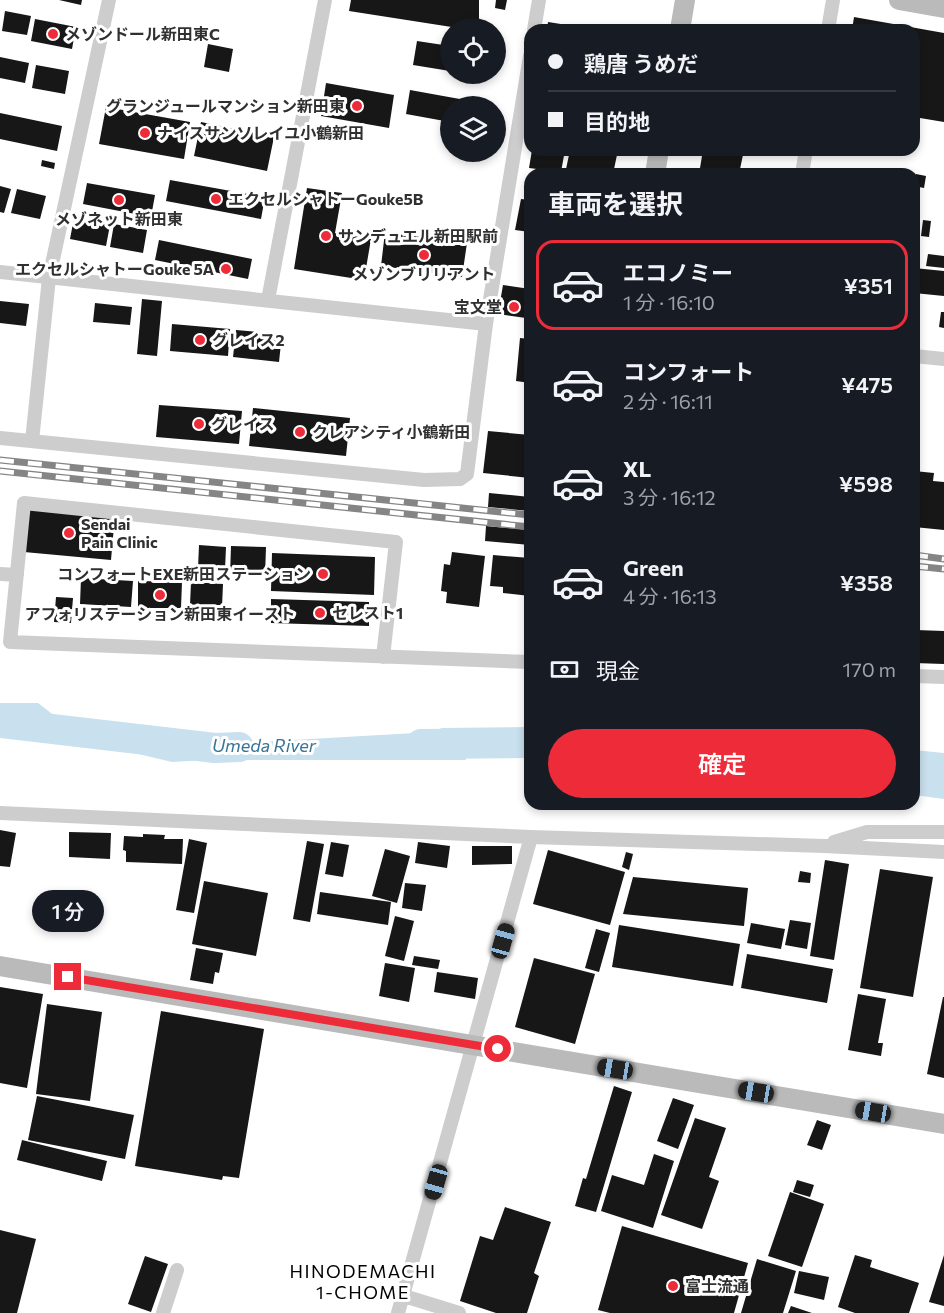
<!DOCTYPE html>
<html lang="ja">
<head>
<meta charset="utf-8">
<style>
  :root { --surface:#171b24; --page:#20242c; --text:#f1f3f6; --muted:#9ea1a6; --line:#363941; --accent:#ee2b39 }
  body { margin:0; font-family:Commissioner,"Noto Sans JP",sans-serif; background:var(--page); color:var(--text); height:100vh; display:flex; flex-direction:column; font-size:22px; white-space:nowrap }
  * { box-sizing:border-box; margin:0 }
  p { font-size:20px; color:var(--muted) }
  .icon { flex:none; width:33px; height:33px; fill:none; stroke:currentColor; stroke-width:2; stroke-linecap:round; stroke-linejoin:round }
  .map { position:relative; flex:1; overflow:hidden }
  .drawer { position:absolute; left:524px; top:168px; width:396px; height:642px; display:flex; flex-direction:column; background:var(--surface); border-radius:18px; box-shadow:0 3px 9px #0003 }
  .drawer>* { flex:none }
  .banner { position:absolute; left:524px; top:24px; width:396px; height:132px; border-radius:18px; box-shadow:0 3px 9px #0003; display:grid; align-content:center; height:132px; padding:0 24px; background:var(--surface) }
  .buttons { position:absolute; left:440px; top:18px; display:grid; gap:12px }
  .buttons a { display:grid; place-items:center; width:66px; height:66px; border-radius:50%; background:var(--surface); box-shadow:0 3px 9px #0003; font-size:30px }
  .end { position:absolute; width:27px; height:27px; margin:-14px; border:8px solid #ee2b39; background:#fff; box-shadow:0 0 0 3px #fff }
  .from { border-radius:50% }
  .bubble { position:absolute; height:42px; border-radius:21px; background:var(--surface); box-shadow:0 3px 9px #0003; font-size:20px; font-weight:600; line-height:42px; text-align:center }
  .car { position:absolute; width:18px; height:36px; margin:-18px -9px; border-radius:8px; box-shadow:0 0 4px 2px #0007; background:linear-gradient(#222 24%,#8ab4d8 0 40%,#222 0 76%,#8ab4d8 0 86%,#222 0) }
  .banner b { display:flex; align-items:center; gap:21px; height:57px; font-size:22px }
  .banner b+b { border-top:2px solid var(--line) }
  .banner i { width:15px; height:15px; background:var(--text) }
  ul { padding:0; list-style:none }
  li { display:flex; align-items:center; gap:18px; height:90px; margin:0 12px 9px; padding:0 12px; border:3px solid transparent; border-radius:18px }
  li div { flex:1 }
  li b { display:block; font-size:22px }
  li em { font-style:normal; font-weight:600 }
  li.selected { border-color:var(--accent) }
  li>.icon { width:54px; height:54px; stroke-width:1.5 }
  h2 { padding:0 24px; font-size:27px; line-height:72px }
  .pay { display:flex; align-items:center; gap:15px; height:66px; padding:0 24px; font-size:22px }
  .pay p { margin-inline-start:auto }
  .button { display:flex; gap:12px; margin-top:auto; padding:12px 24px }
  .button a { flex:1; height:69px; border-radius:36px; background:var(--accent); color:#fff; font-size:24px; font-weight:600; line-height:69px; text-align:center }
  .map>svg:first-child { display:block }
  .water { fill:#c9e0ee }
  .lines { fill:none; stroke-linecap:round; stroke-linejoin:round }
  .river { stroke:#c9e0ee; stroke-width:30 }
  .building { fill:#171717 }
  .street { stroke:#cdcdcd; stroke-width:14 }
  .secondary { stroke:#bababa; stroke-width:20 }
  .rail-casing { stroke:#858585; stroke-width:7 }
  .rail { stroke:#fff; stroke-width:4.5; stroke-dasharray:14; stroke-linecap:butt }
  .route { stroke:#ee2b39; stroke-width:8 }
  .poi-dot { fill:#ee2b39; stroke:#fff; stroke-width:2 }
  .labels { text-anchor:middle; stroke-width:6; stroke-linejoin:round; paint-order:stroke }
  .poi-label { font-size:16px; font-weight:bold; fill:#303030; stroke:#fff; text-anchor:start }
  .water-label { font-size:18px; font-style:italic; fill:#397397; stroke:#fff }
  .neighbourhood-label { font-size:18px; letter-spacing:1.5px; fill:#000; stroke:#fff }
</style>
</head>
<body>
<div class="map">
<svg width="944" height="1313" viewBox="0 0 944 1313">
  <rect width="100%" height="100%" fill="#fff"/>
  <path class="water" d="M0,703H38L78,734L189,746L432,732L442,728L529,727V735H459L466,760H207L172,762L42,731L0,715Z
    M914,750L944,753V799L914,795Z"/>
  <g class="lines">
    <path class="river" d="M0,723L215,748L239,747
      M421,744L530,743"/>
  </g>
  <path class="building" d="M59,0H82L81,5Z
    M351,0H479V28H458L349,11Z
    M496,0H507L505,10L495,8Z
    M5,11L31,16L27,35L2,31Z
    M854,17L944,33V122L914,117V30H852Z
    M35,19L76,27L72,49L31,41Z
    M548,22L592,29V30H547Z
    M417,41L450,46V71L413,65Z
    M208,44L233,49L229,72L204,67Z
    M0,57L29,63L25,83L0,78Z
    M36,65L69,71L65,94L32,88Z
    M326,83L394,95L389,128L321,116Z
    M410,90L493,105V106H450V122L406,114Z
    M106,107L190,122L184,159L99,144Z
    M0,113L62,126L57,151L0,139Z
    M201,122L274,137L267,171L194,156Z
    M532,150H565L561,172L529,168Z
    M570,150H618L613,174H565Z
    M703,150H744L739,174H699Z
    M42,160L55,163L54,169L41,166Z
    M916,174L926,176L924,188L914,186Z
    M170,180L265,197L261,219L166,201Z
    M87,183L155,195L151,217L83,204Z
    M0,186L11,189L4,213L0,212Z
    M307,188L342,193L335,233L371,239L364,280L294,269Z
    M17,189L46,196L40,219L11,213Z
    M521,199L530,200V232L515,230Z
    M74,218L110,225L106,246L70,239Z
    M923,220L931,221L929,237L921,236Z
    M114,224L147,230L143,253L110,247Z
    M385,232L467,243L462,277L381,266Z
    M159,240L252,259L248,279L155,260Z
    M928,254L944,256V268L926,266Z
    M914,268L944,271V296L914,293Z
    M503,285L530,289L526,318L498,314Z
    M142,299L162,301L157,356L137,354Z
    M0,301L29,304L26,326L0,323Z
    M95,303L132,307L130,325L93,322Z
    M941,312H944V328L939,327Z
    M172,324L230,329L228,356L170,351Z
    M236,330L282,334L279,362L233,357Z
    M520,338L530,339V383L516,381Z
    M159,405L242,411L239,444L156,437Z
    M253,408L350,418L346,456L249,446Z
    M488,431L530,435V478L483,473Z
    M914,471L934,473L933,481L944,482V530L914,527Z
    M489,493L530,497V511L488,507Z
    M28,507L115,515L111,560L24,552Z
    M486,526L530,530V545L485,541Z
    M199,545L226,547L225,570L198,568Z
    M231,546L266,547L265,576H230Z
    M452,552L485,556L479,607L446,603L447,592L441,591L444,564L450,565Z
    M272,553L375,557L374,595L271,591Z
    M493,555L530,558V596L503,593V587L490,586Z
    M81,578L133,581L131,607L80,604Z
    M138,581L182,582L181,608H138Z
    M191,582L223,584L222,607L190,605Z
    M56,597L73,598L71,623L54,622Z
    M271,599L369,602V626L271,623Z
    M914,619H917L916,630L944,631V664L914,663Z
    M0,830L16,833L10,867L0,866Z
    M69,832L111,833L110,859L69,857Z
    M143,834L165,835L164,839H183L182,864L126,862V851L123,850L124,836L143,837Z
    M189,839L207,843L194,913L176,910Z
    M307,841L324,844L310,922L293,919Z
    M331,842L349,845L343,877L325,874Z
    M418,842L450,846L447,868L415,863Z
    M472,846H512V864L472,865Z
    M385,849L410,856L397,903L372,896Z
    M548,850L625,872L610,925L533,904Z
    M626,852L633,854L629,870L622,867Z
    M825,860L849,864L834,960L810,956Z
    M880,869L933,877L913,997L860,988Z
    M800,871L811,873L810,883L798,882Z
    M633,877L748,888L744,926L623,914Z
    M204,881L268,893L256,956L192,944Z
    M405,883L426,885L422,911L402,908Z
    M320,892L391,902L388,925L317,914Z
    M395,916L414,921L404,961L385,956Z
    M790,920L811,923L807,949L785,945Z
    M751,923L785,929L781,949L747,943Z
    M619,925L740,944L733,986L612,967Z
    M596,929L610,933L599,972L585,968Z
    M196,948L223,953L219,973L215,972L213,984L190,980Z
    M747,954L833,969L827,1003L741,988Z
    M414,956L440,960L438,969L412,965Z
    M534,958L595,974L575,1044L515,1027Z
    M385,963L415,968L409,1002L379,996Z
    M437,972L478,978L475,999L434,992Z
    M0,987L43,994L27,1088L0,1083Z
    M858,994L886,999L878,1043H883L881,1056L848,1050Z
    M943,997H944V1078L927,1074Z
    M47,1004L102,1012L90,1101L36,1094Z
    M161,1011L264,1029L239,1178L223,1176L222,1180L135,1166Z
    M614,1086L632,1092L596,1212L575,1206L583,1178L586,1179Z
    M37,1096L134,1115L125,1159L28,1140Z
    M673,1098L694,1105L678,1149L657,1141Z
    M695,1118L726,1128L709,1177L719,1181L702,1229L661,1215Z
    M817,1120L831,1125L822,1150L807,1145Z
    M22,1140L107,1161L102,1181L17,1160Z
    M654,1154L674,1161L653,1228L601,1211L612,1175L644,1185Z
    M797,1180L814,1185L810,1197L793,1192Z
    M790,1192L824,1204L802,1267L768,1256Z
    M505,1207L551,1222L534,1273L539,1276L527,1313H496L460,1301L480,1236L493,1240Z
    M622,1226L748,1263L734,1313H610L598,1310Z
    M0,1230L36,1239L17,1313H0Z
    M855,1255L872,1260L870,1267L919,1283L909,1313H855L838,1307Z
    M944,1255V1306L929,1302Z
    M145,1256L168,1264L151,1312L128,1304Z
    M757,1259L796,1271L783,1313H741Z
    M799,1271L829,1277L824,1300L794,1293Z
    M791,1306L812,1313H788Z"/>
  <g class="lines">
    <path class="street" d="M534,30L539,0
      M828,30L833,0
      M802,174L806,150
      M0,272L486,324
      M268,300L325,0
      M914,356L944,359
      M0,438L424,480L460,479L467,474L486,324L530,56
      M32,441L49,278L109,0
      M0,574L17,575
      M383,657L396,542L24,503L10,642L530,662
      M914,676L944,677
      M0,813L531,837L824,846L944,852
      M834,842L867,832H944
      M404,1296L459,1313
      M163,1313L177,1270
      M398,1313L531,837"/>
    <path class="secondary" d="M899,0L944,8
      M680,30L685,0
      M655,174L659,150
      M0,966L944,1124"/>
    <g class="rail-casing">
      <path id="rail" d="M0,460L530,515
        M0,471L530,527
        M914,555L944,559
        M914,566L944,569"/>
    </g>
    <use href="#rail" class="rail"/>
  </g>
  <g class="lines">
    <path class="route" d="M68,977L498,1049"/>
  </g>
  <g class="poi-dot">
    <circle cx="53" cy="34" r="6"/>
    <circle cx="357" cy="106" r="6"/>
    <circle cx="145" cy="133" r="6"/>
    <circle cx="216" cy="199" r="6"/>
    <circle cx="119" cy="200" r="6"/>
    <circle cx="326" cy="236" r="6"/>
    <circle cx="424" cy="255" r="6"/>
    <circle cx="226" cy="269" r="6"/>
    <circle cx="514" cy="307" r="6"/>
    <circle cx="200" cy="340" r="6"/>
    <circle cx="199" cy="424" r="6"/>
    <circle cx="300" cy="432" r="6"/>
    <circle cx="69" cy="533" r="6"/>
    <circle cx="323" cy="574" r="6"/>
    <circle cx="160" cy="595" r="6"/>
    <circle cx="320" cy="613" r="6"/>
    <circle cx="673" cy="1286" r="6"/>
  </g>
  <g class="labels">
    <g class="poi-label">
      <text x="65" y="40">メゾンドール新田東C</text>
      <text x="345" y="112" text-anchor="end">グランジュールマンション新田東</text>
      <text x="157" y="139">ナイスサンソレイユ小鶴新田</text>
      <text x="228" y="205">エクセルシャトーGouke5B</text>
      <text x="119" y="225" text-anchor="middle">メゾネット新田東</text>
      <text x="338" y="242">サンデュエル新田駅前</text>
      <text x="214" y="275" text-anchor="end">エクセルシャトーGouke 5A</text>
      <text x="424" y="280" text-anchor="middle">メゾンブリリアント</text>
      <text x="502" y="313" text-anchor="end">宝文堂</text>
      <text x="212" y="346">グレイス2</text>
      <text x="211" y="430">グレイス</text>
      <text x="312" y="438">クレアシティ小鶴新田</text>
      <text x="81" y="530">Sendai<tspan x="81" dy="18">Pain Clinic</tspan></text>
      <text x="311" y="580" text-anchor="end">コンフォートEXE新田ステーション</text>
      <text x="332" y="619">セレスト1</text>
      <text x="160" y="620" text-anchor="middle">アフォリステーション新田東イースト</text>
      <text x="685" y="1292">富士流通</text>
    </g>
    <g class="water-label">
      <text x="264" y="752">Umeda River</text>
    </g>
    <g class="neighbourhood-label">
      <text x="363" y="1278">HINODEMACHI<tspan x="363" dy="21">1-CHOME</tspan></text>
    </g>
  </g>
</svg>
<div class="buttons">
<a><svg class="icon" aria-label="locate" viewBox="0 0 24 24"><circle cx="12" cy="12" r="6"/><path d="M12 2v4M12 18v4M2 12h4M18 12h4"/></svg></a>
<a><svg class="icon" aria-label="layers" viewBox="0 0 24 24"><path d="M12 4l9 5-9 5-9-5zM3 14l9 5 9-5"/></svg></a>
</div>
<i class="end from" style="left:498px;top:1049px"></i>
<i class="end" style="left:68px;top:977px"></i>
<div class="bubble" style="left:32px;top:890px;width:72px">1 分</div>
<i class="car" style="left:503px;top:941px;rotate:16deg"></i>
<i class="car" style="left:615px;top:1069px;rotate:279deg"></i>
<i class="car" style="left:756px;top:1092px;rotate:279deg"></i>
<i class="car" style="left:873px;top:1112px;rotate:279deg"></i>
<i class="car" style="left:436px;top:1182px;rotate:196deg"></i>
<div class="banner">
<b><i class="from"></i>鶏唐 うめだ</b>
<b><i></i>目的地</b>
</div>
<section class="drawer">
<h2>車両を選択</h2>
<ul>
<li class="selected"><svg class="icon" aria-label="car" viewBox="0 0 24 24"><path d="M5 17H2v-5l4-1 3-4h7l3 4 3 1v5h-3M9 17h6M6 11h13"/><circle cx="7" cy="17" r="2"/><circle cx="17" cy="17" r="2"/></svg><div><b>エコノミー</b><p>1 分 · 16:10</p></div><em>¥351</em></li>
<li><svg class="icon" aria-label="car" viewBox="0 0 24 24"><path d="M5 17H2v-5l4-1 3-4h7l3 4 3 1v5h-3M9 17h6M6 11h13"/><circle cx="7" cy="17" r="2"/><circle cx="17" cy="17" r="2"/></svg><div><b>コンフォート</b><p>2 分 · 16:11</p></div><em>¥475</em></li>
<li><svg class="icon" aria-label="car" viewBox="0 0 24 24"><path d="M5 17H2v-5l4-1 3-4h7l3 4 3 1v5h-3M9 17h6M6 11h13"/><circle cx="7" cy="17" r="2"/><circle cx="17" cy="17" r="2"/></svg><div><b>XL</b><p>3 分 · 16:12</p></div><em>¥598</em></li>
<li><svg class="icon" aria-label="car" viewBox="0 0 24 24"><path d="M5 17H2v-5l4-1 3-4h7l3 4 3 1v5h-3M9 17h6M6 11h13"/><circle cx="7" cy="17" r="2"/><circle cx="17" cy="17" r="2"/></svg><div><b>Green</b><p>4 分 · 16:13</p></div><em>¥358</em></li>
</ul>
<div class="pay"><svg class="icon" aria-label="cash" viewBox="0 0 24 24"><path d="M3 7h18v10H3z"/><circle cx="12" cy="12" r="2"/></svg>現金<p>170 m</p></div>
<div class="button"><a>確定</a></div>
</section>
</div>
</body>
</html>
